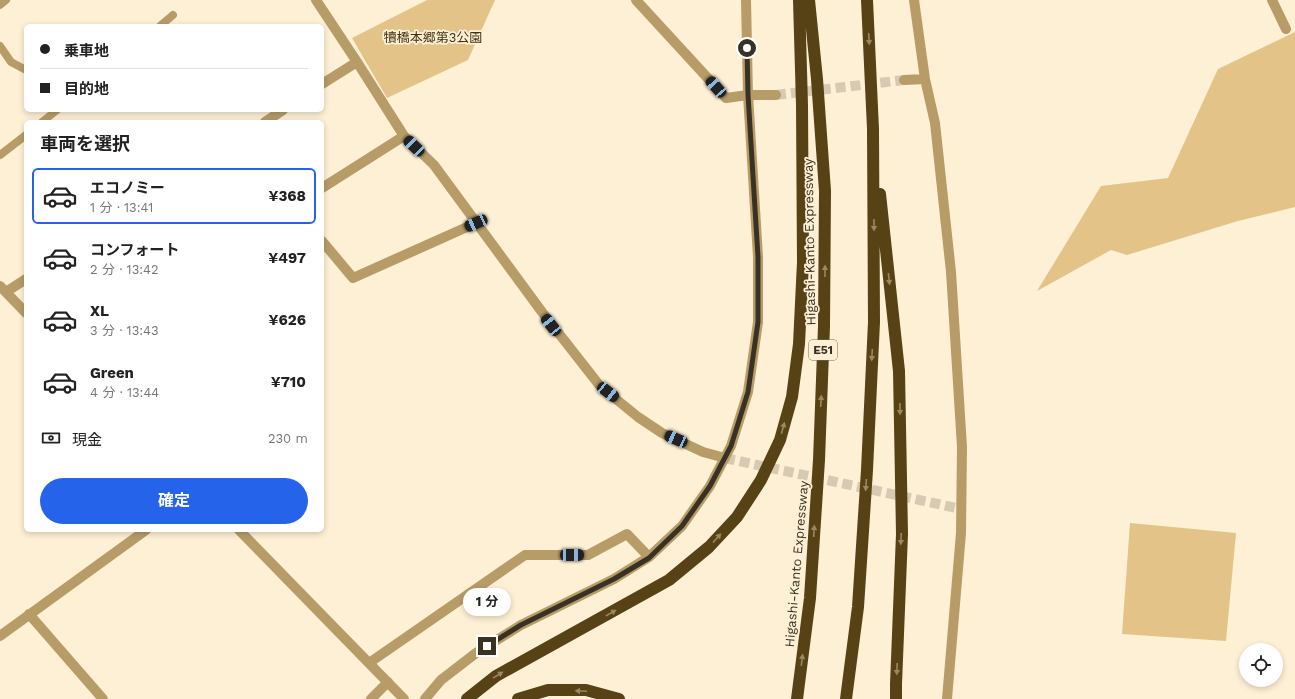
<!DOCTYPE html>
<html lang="ja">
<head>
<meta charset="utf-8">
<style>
  :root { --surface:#fff; --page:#f6f6f6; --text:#222; --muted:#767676; --line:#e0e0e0; --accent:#2563eb }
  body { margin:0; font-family:"Work Sans","Noto Sans JP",sans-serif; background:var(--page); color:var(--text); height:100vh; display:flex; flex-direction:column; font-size:15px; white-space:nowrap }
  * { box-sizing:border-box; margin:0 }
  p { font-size:13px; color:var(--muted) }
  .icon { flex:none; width:22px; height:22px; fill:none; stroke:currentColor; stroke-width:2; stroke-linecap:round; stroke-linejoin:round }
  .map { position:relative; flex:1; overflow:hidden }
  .drawer { position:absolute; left:24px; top:120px; width:300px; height:412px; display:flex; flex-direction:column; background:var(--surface); border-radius:6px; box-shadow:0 2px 6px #0003 }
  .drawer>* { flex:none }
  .top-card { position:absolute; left:24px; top:24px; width:300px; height:88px; border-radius:6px; box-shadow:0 2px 6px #0003; display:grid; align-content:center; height:88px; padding:0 16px; background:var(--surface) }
  .buttons { position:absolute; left:1239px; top:643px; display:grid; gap:8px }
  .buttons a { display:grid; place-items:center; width:44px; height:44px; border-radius:50%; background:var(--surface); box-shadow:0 2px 6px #0003; font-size:20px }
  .end { position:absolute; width:18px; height:18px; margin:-9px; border:5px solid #383124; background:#fff; box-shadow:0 0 0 2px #fff }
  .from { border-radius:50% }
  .bubble { position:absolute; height:28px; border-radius:14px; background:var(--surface); box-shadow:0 2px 6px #0003; font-size:13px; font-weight:700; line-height:28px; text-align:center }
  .car { position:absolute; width:12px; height:24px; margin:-12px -6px; border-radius:5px; box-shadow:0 0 3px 1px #0007; background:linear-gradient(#222 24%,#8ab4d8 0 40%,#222 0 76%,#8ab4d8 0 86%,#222 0) }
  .top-card b { display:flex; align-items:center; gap:14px; height:38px; font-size:15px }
  .top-card b+b { border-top:1px solid var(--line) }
  .top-card i { width:10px; height:10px; background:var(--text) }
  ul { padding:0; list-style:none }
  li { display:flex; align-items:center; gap:12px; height:56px; margin:0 8px 6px; padding:0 8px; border:2px solid transparent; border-radius:6px }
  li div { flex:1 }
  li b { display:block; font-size:15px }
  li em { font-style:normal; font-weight:700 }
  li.current { border-color:var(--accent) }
  li>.icon { width:36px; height:36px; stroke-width:1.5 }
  h2 { padding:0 16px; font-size:18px; line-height:48px }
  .pay { display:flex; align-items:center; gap:10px; height:44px; padding:0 16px; font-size:15px }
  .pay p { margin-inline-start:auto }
  .action { display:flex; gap:8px; margin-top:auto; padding:8px 16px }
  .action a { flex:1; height:46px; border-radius:24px; background:var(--accent); color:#fff; font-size:16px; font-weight:700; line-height:46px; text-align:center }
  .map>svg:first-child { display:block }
  .green { fill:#e3c388 }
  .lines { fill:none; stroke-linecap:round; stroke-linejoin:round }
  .minor-tunnel { stroke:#d6cab2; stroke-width:10; stroke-dasharray:10 5; stroke-linecap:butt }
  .service { stroke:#b79c68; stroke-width:8 }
  .minor { stroke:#b79c68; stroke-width:10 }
  .motorway { stroke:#574215; stroke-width:12 }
  .oneway { fill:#9a8862 }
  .route { stroke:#383124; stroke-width:5 }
  .labels { text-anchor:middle; stroke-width:3.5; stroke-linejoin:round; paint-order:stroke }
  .shield { fill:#fef0d5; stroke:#736a59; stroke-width:1 }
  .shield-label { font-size:12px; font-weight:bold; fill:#383124 }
  .park-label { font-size:13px; fill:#42320f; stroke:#fef0d5 }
  .street-label { font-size:13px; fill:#383124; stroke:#fef0d5 }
</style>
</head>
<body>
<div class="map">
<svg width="1295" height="699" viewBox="0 0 1295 699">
  <rect width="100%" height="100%" fill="#fef0d5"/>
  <path class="green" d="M427,0H495L468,60L387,98L352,38Z
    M1295,32V207L1238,221L1127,255L1111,250L1037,291L1101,186L1168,178L1218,69Z
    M1130,523L1236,533L1226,641L1122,634Z"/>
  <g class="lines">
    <path class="minor-tunnel" d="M776,95L904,80
      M725,458L961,509"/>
    <path class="service" d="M0,5L6,0
      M160,26L173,15
      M0,46L11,62L26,70
      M42,122L57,110
      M0,155L26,135"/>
    <path class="minor" d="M316,0L357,62L404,136L434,165L542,312L600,386L638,417L662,433L703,452L725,458
      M636,0L726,98L748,95H776
      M914,0L925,79L935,123L951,272L962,447L961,533L947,699
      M1272,0L1286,29
      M904,80L925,79
      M322,84L357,62
      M265,122L283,110
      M322,188L404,136
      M322,241L353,278L476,223
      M0,286L26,313
      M6,292L26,279
      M239,530L404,699
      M29,614L103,699
      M0,636L146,530
      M369,663L525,555H588L627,534L649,557
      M371,699L388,682
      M425,699L441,680L476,653L521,625L614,579L649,557L682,526L710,486L731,446L748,392L758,322V257L748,95L746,0"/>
    <path class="motorway" d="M880,194L899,371L902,534L896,684V699
      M467,699L496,676L669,580L709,547L737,517L761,480L780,440L792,397L799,344L803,262L802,105L799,0
      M518,699L548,690H586L619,699
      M797,699L810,598L819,460L824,326L825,191L817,79L809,0
      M846,699L858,607L867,470L874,322L873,129L867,0"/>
  </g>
  <defs><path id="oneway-solid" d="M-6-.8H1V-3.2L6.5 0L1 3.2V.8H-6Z"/></defs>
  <g class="oneway">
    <use href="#oneway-solid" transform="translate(869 39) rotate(87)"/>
    <use href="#oneway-solid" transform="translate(874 225) rotate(90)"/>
    <use href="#oneway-solid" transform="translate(825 271) rotate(-90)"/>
    <use href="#oneway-solid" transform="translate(889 279) rotate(84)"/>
    <use href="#oneway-solid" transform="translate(872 355) rotate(93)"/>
    <use href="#oneway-solid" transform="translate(821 401) rotate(-87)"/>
    <use href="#oneway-solid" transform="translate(900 409) rotate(89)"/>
    <use href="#oneway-solid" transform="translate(783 428) rotate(-75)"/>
    <use href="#oneway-solid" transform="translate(866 485) rotate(94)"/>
    <use href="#oneway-solid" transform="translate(814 531) rotate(-87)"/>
    <use href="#oneway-solid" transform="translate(717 538) rotate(-48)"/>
    <use href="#oneway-solid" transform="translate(901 539) rotate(92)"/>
    <use href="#oneway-solid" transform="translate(611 613) rotate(-29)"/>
    <use href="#oneway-solid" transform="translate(802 660) rotate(-83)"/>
    <use href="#oneway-solid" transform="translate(897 669) rotate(92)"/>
    <use href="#oneway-solid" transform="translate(498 675) rotate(-32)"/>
    <use href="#oneway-solid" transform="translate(581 691) rotate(-178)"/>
  </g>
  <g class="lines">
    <path class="route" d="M487,646L521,625L614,579L649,558L682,526L710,486L731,446L748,392L758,322V257L748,95L747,48"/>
  </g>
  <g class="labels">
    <rect class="shield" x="809" y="340" width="28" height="20" rx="3"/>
    <g class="shield-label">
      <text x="823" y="354">E51</text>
    </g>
    <g class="park-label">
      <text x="433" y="42">犢橋本郷第3公園</text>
    </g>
    <g class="street-label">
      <text transform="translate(809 242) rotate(-91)" y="5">Higashi-Kanto Expressway</text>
      <text transform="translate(796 564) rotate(-85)" y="5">Higashi-Kanto Expressway</text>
    </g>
  </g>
</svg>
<div class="buttons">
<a><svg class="icon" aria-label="locate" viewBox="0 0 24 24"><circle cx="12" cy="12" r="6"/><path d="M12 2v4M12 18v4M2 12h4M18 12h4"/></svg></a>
</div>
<i class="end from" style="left:747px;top:48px"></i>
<i class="end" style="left:487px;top:646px"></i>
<div class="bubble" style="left:463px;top:588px;width:48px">1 分</div>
<i class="car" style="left:716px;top:87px;rotate:318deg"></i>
<i class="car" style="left:414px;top:146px;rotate:314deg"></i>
<i class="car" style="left:476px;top:223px;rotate:246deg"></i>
<i class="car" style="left:551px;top:325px;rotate:322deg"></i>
<i class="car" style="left:608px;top:392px;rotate:128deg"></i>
<i class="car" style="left:676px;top:439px;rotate:294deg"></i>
<i class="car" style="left:572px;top:555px;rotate:90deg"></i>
<div class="top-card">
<b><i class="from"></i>乗車地</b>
<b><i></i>目的地</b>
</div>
<section class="drawer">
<h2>車両を選択</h2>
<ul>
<li class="current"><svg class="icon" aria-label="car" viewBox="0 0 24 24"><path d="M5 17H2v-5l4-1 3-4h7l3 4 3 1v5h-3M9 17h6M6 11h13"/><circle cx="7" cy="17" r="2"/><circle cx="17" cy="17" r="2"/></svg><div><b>エコノミー</b><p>1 分 · 13:41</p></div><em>¥368</em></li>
<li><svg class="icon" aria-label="car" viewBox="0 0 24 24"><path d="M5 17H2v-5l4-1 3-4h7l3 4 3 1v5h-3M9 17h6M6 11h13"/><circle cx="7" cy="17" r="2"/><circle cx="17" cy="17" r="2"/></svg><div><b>コンフォート</b><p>2 分 · 13:42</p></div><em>¥497</em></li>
<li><svg class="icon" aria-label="car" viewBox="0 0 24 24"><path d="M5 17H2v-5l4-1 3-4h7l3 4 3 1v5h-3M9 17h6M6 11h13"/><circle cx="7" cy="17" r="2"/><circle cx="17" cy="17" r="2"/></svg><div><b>XL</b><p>3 分 · 13:43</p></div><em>¥626</em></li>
<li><svg class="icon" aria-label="car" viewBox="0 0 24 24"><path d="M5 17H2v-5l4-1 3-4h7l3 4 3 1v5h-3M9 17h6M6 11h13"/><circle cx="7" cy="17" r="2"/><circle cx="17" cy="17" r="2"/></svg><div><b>Green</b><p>4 分 · 13:44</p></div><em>¥710</em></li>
</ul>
<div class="pay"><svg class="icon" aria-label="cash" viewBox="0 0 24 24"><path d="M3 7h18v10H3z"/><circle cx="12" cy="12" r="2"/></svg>現金<p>230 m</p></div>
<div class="action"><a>確定</a></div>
</section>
</div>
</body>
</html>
